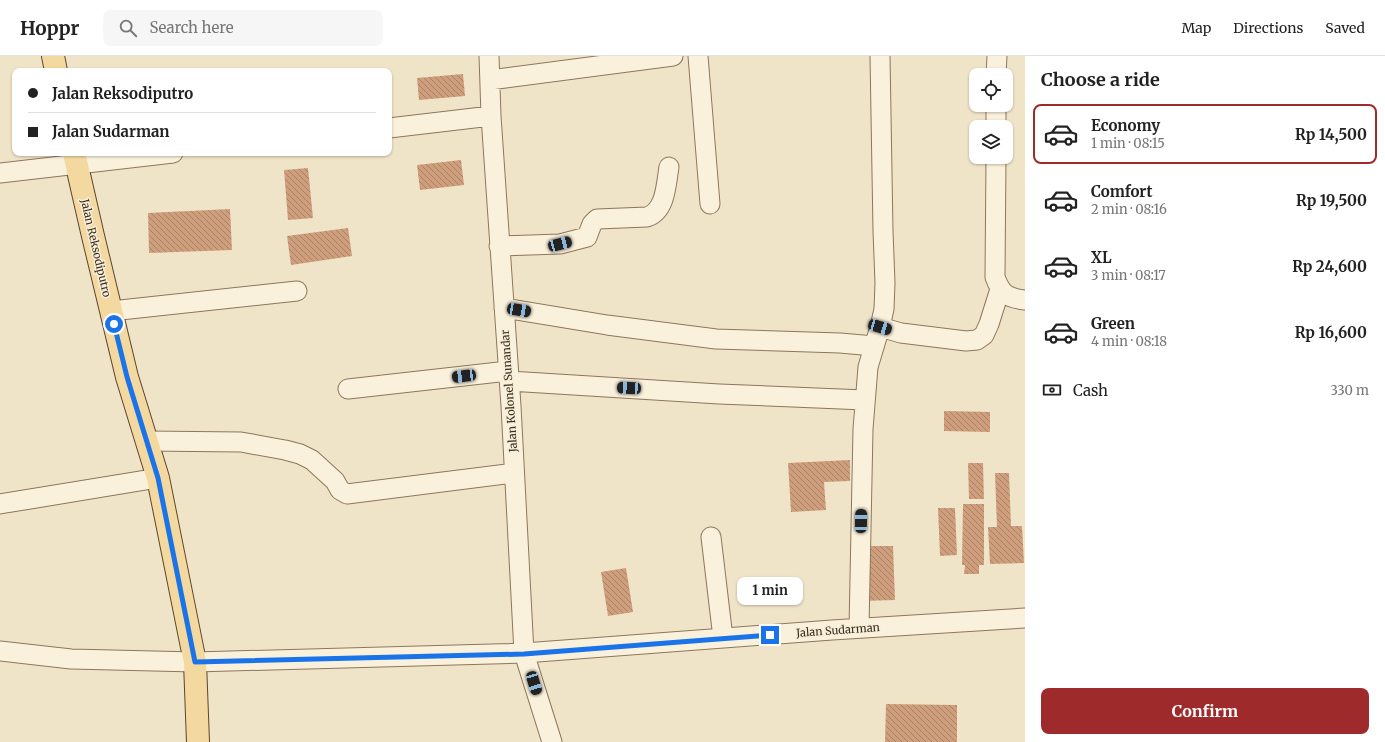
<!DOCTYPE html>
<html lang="en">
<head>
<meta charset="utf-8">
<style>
  :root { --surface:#fff; --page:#f6f6f6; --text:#222; --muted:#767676; --line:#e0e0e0; --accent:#9e2a2b }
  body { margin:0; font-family:Merriweather,serif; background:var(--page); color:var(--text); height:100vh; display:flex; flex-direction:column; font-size:15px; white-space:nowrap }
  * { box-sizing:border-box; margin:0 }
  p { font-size:13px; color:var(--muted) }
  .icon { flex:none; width:22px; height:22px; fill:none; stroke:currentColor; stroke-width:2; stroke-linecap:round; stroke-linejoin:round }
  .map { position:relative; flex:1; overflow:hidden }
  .details { display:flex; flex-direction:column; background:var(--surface); width:360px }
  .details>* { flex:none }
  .hud { position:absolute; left:12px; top:12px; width:380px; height:88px; border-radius:8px; box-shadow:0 1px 3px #0004; display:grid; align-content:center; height:88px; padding:0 16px; background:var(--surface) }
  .controls { position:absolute; left:969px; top:12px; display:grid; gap:8px }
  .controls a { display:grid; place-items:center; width:44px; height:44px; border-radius:8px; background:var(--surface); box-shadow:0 1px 3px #0004; font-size:20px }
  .end { position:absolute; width:18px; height:18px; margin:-9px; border:5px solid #1a73e8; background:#fff; box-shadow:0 0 0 2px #fff }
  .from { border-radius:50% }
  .bubble { position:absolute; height:28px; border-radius:8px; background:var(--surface); box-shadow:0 1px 3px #0004; font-size:13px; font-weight:700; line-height:28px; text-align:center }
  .car { position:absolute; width:12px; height:24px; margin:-12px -6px; border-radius:5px; box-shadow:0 0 3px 1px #0007; background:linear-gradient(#222 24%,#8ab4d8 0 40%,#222 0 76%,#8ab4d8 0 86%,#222 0) }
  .hud b { display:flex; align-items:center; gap:14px; height:38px; font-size:15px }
  .hud b+b { border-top:1px solid var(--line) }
  .hud i { width:10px; height:10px; background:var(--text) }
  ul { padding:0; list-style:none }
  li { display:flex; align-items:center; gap:12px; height:60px; margin:0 8px 6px; padding:0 8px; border:2px solid transparent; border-radius:8px }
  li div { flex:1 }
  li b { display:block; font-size:15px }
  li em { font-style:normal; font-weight:700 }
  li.active { border-color:var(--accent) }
  li>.icon { width:36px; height:36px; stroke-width:1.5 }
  h2 { padding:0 16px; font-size:18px; line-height:48px }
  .pay { display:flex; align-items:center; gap:10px; height:44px; padding:0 16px; font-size:15px }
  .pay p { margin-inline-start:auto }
  .cta { display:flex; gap:8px; margin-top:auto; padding:8px 16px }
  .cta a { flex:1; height:46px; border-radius:8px; background:var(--accent); color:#fff; font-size:16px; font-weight:700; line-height:46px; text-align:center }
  header { display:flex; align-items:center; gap:24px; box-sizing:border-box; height:56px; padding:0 20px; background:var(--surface); border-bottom:1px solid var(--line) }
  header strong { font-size:19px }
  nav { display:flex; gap:22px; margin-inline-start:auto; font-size:14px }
  .search { width:280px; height:36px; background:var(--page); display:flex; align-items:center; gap:10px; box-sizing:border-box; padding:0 14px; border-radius:8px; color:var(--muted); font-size:15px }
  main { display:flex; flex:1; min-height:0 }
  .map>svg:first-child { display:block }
  .building { fill:url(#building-back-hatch) }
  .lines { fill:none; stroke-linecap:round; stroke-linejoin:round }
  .minor-casing { stroke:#8d765c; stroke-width:21 }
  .major-casing { stroke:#5b4430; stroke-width:24 }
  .minor { stroke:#faf1dc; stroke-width:19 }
  .major { stroke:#f3d9a0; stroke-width:22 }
  .route { stroke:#1a73e8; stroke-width:5 }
  .labels { text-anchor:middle; stroke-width:3; stroke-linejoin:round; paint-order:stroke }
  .street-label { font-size:11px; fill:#3d2e20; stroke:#f7eed8 }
</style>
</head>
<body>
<header>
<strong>Hoppr</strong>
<div class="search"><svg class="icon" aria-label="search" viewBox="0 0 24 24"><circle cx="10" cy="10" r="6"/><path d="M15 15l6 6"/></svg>Search here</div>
<nav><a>Map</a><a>Directions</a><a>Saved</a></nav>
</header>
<main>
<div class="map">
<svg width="1025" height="686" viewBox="0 0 1025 686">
  <defs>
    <pattern id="building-back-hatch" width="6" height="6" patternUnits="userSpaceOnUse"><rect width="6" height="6" fill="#cf9f7d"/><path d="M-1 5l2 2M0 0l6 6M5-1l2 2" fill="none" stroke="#a98266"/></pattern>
  </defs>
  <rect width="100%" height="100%" fill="#f0e4c8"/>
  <path class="building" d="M463,18L465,40L419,44L417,22Z
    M461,104L464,129L420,134L417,109Z
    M308,112L313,162L288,164L284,114Z
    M230,153L232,194L149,197L148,157Z
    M348,172L352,200L291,209L287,180Z
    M944,355L990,356V376L944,375Z
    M850,404V425L824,426L826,454L791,456L788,407Z
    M968,407H983L984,443H969Z
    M995,417H1009L1011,470H1022L1024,507L990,508L988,471H997Z
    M963,448H984V509H979V518H964L965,509H962Z
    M938,452H955L957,499L940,500Z
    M862,490H893L895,544L863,545Z
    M626,512L633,556L608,560L601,516Z
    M886,648L957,649V686H885Z"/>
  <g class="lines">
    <g class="minor-casing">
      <path id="minor" d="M489,0L491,60L511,350L524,597L552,686
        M698,0L710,148
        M996,19L997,0
        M490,24L673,0
        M996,71V49
        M389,72L491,60
        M996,101L995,221C1001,238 1007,242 1025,244
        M0,117L173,97
        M499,190L560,188L587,181L592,168L597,163L647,161C666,155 666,128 669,111
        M504,252L607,269L716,283L840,287L874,290
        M111,255L297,235
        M880,271L901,277L966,285L977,284L984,279L989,268L1000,233
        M509,325L719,338L865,344
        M348,333L508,315
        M147,385L241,386L285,394L300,398L312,404L335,425L340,434L347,438L514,417
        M0,448L158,422
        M711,481L723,582
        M859,572L863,373L868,311L880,271L884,253L885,227L883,175L880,0
        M0,595L71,603L195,606L524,597L832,574L1025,562"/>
    </g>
    <g class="major-casing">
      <path id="major" d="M53,0L56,15
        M74,97L93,180L127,321L158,422L195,606L198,686"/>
    </g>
    <use href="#minor" class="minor"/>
    <use href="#major" class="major"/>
  </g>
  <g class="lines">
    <path class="route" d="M114,268L127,321L158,422L195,606L524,598L770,579"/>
  </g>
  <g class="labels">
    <g class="street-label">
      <text transform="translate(96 192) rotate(77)" y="4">Jalan Reksodiputro</text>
      <text transform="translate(509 335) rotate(-94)" y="4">Jalan Kolonel Sunandar</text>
      <text transform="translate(838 574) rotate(-4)" y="4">Jalan Sudarman</text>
    </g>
  </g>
</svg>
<div class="controls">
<a><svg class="icon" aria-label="locate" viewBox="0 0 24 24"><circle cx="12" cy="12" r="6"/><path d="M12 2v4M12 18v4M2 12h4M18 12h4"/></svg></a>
<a><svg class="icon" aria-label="layers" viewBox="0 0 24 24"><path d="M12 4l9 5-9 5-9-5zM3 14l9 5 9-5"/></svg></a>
</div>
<i class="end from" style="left:114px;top:268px"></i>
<i class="end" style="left:770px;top:579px"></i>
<div class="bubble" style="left:737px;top:521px;width:66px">1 min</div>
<i class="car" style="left:560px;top:188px;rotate:75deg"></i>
<i class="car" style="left:519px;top:254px;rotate:100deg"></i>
<i class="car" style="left:880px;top:271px;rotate:106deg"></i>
<i class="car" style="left:464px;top:320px;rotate:263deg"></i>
<i class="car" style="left:629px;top:332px;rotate:273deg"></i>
<i class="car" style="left:861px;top:465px;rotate:1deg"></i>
<i class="car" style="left:534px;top:627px;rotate:163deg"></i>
<div class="hud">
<b><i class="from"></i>Jalan Reksodiputro</b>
<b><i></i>Jalan Sudarman</b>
</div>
</div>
<section class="details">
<h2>Choose a ride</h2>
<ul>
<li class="active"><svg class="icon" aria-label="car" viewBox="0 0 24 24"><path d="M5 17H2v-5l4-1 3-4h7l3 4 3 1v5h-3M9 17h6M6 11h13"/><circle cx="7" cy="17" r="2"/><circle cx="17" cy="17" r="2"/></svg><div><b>Economy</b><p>1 min · 08:15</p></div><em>Rp 14,500</em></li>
<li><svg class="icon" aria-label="car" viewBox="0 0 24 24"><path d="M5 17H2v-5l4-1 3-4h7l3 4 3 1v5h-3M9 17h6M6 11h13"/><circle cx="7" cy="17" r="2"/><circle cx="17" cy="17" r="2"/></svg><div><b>Comfort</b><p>2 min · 08:16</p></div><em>Rp 19,500</em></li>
<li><svg class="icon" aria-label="car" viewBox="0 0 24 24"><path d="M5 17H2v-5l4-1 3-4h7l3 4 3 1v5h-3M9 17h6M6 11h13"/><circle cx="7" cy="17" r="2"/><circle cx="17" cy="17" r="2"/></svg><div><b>XL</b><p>3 min · 08:17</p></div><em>Rp 24,600</em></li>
<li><svg class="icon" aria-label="car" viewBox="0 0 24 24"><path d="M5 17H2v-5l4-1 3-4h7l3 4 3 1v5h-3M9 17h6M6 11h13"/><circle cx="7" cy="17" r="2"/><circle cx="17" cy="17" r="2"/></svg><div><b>Green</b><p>4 min · 08:18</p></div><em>Rp 16,600</em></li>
</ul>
<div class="pay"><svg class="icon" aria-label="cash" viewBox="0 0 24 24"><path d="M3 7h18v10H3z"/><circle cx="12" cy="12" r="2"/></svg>Cash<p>330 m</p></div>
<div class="cta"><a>Confirm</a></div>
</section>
</main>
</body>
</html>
